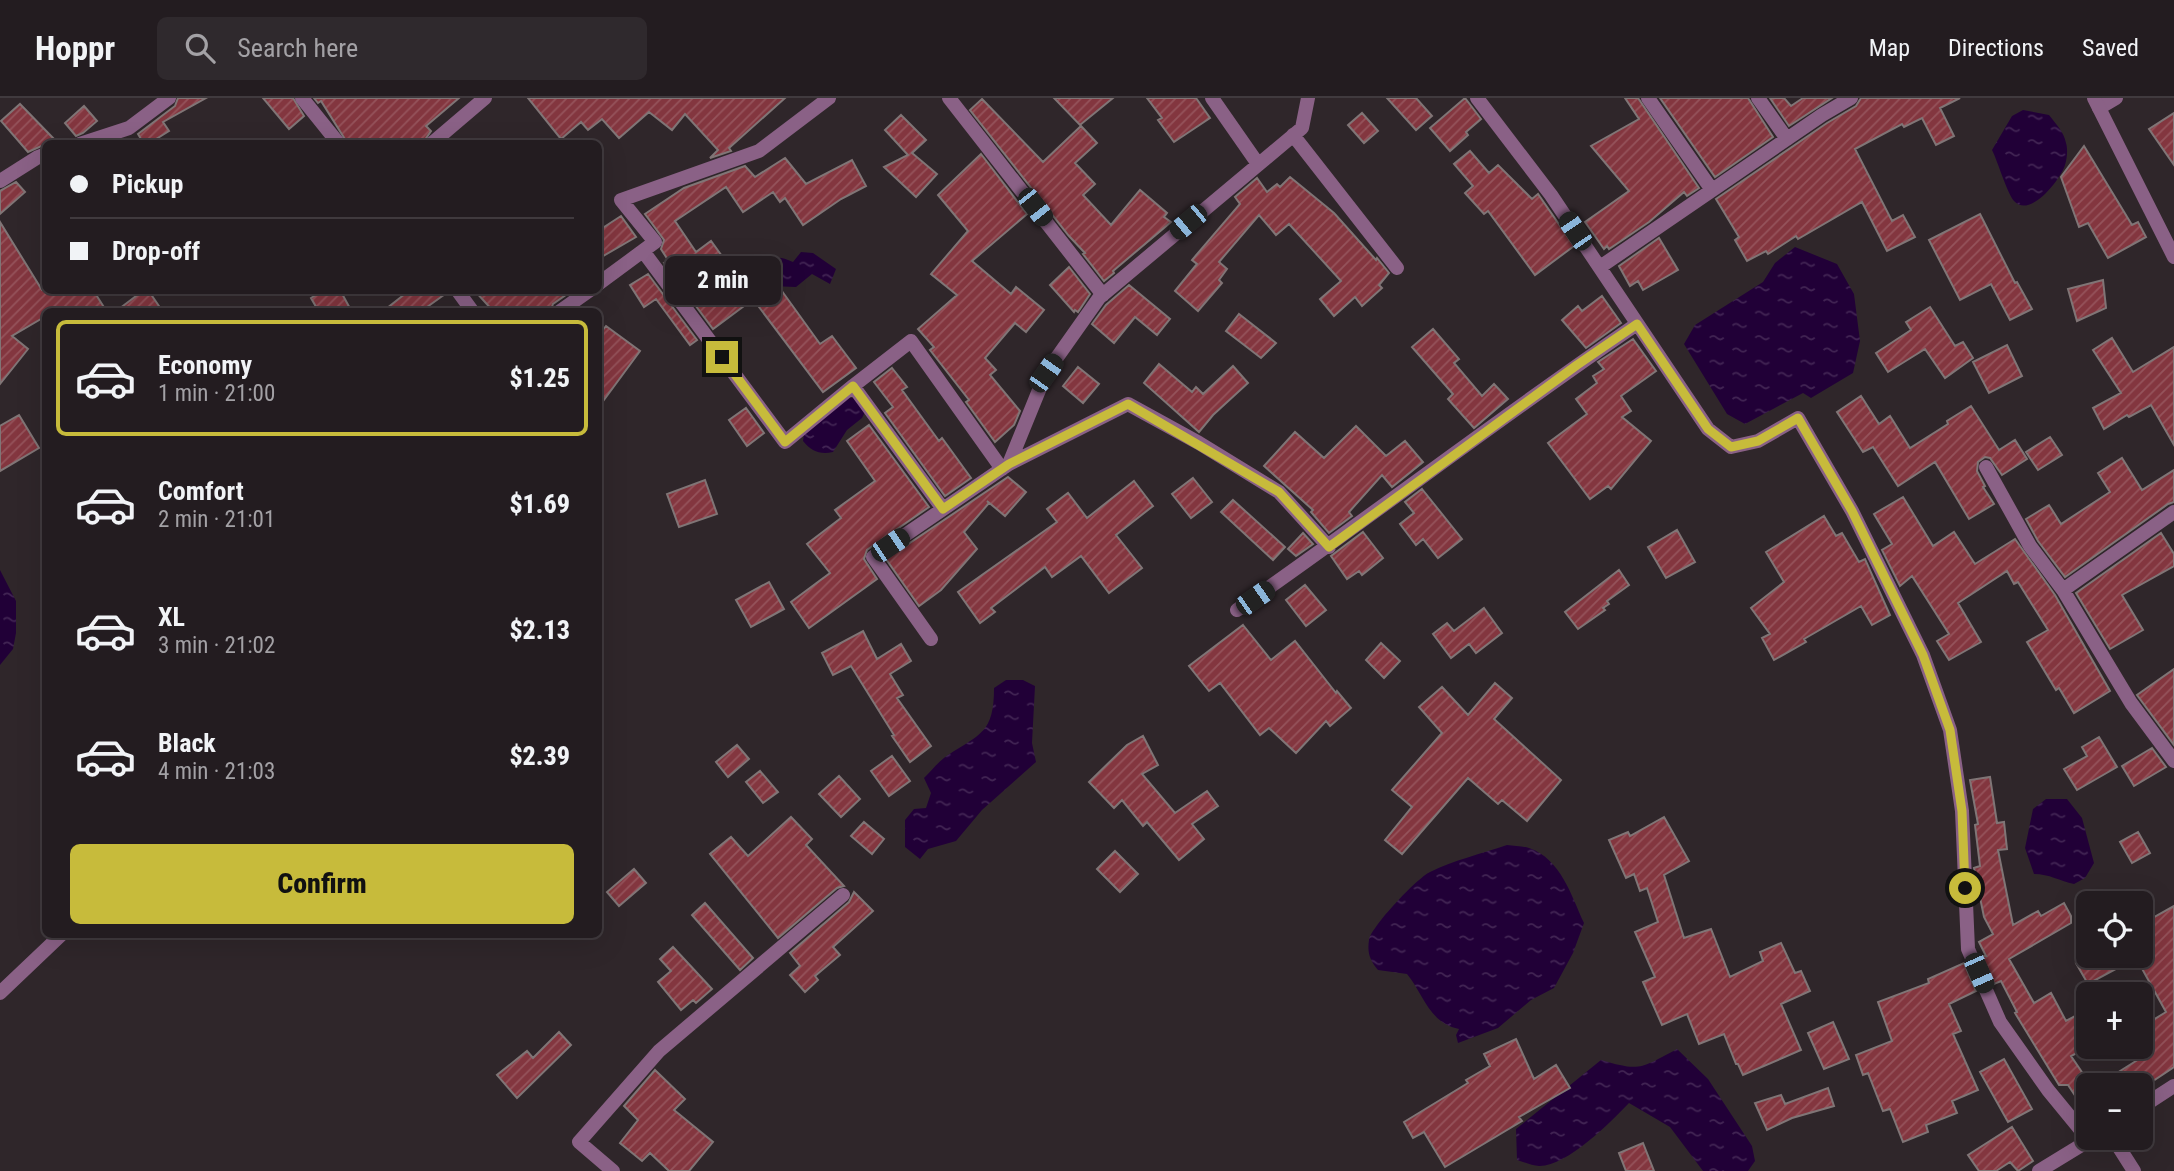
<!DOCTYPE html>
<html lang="en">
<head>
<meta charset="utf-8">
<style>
  :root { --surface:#231c20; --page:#2f292d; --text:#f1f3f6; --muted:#a3a1a5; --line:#403a3e; --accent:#c7bb3b }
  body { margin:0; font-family:"Roboto Condensed",sans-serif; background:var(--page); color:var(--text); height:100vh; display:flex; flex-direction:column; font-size:26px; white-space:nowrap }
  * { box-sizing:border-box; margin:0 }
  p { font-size:23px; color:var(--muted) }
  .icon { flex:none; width:38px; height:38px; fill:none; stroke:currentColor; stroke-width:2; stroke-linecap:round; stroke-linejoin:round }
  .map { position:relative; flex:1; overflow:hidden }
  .sheet { position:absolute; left:42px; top:210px; width:560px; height:630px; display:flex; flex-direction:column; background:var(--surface); border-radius:10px; box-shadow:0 7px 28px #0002,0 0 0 2px var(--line) }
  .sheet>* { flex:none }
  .hud { position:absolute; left:42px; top:42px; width:560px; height:154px; border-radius:10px; box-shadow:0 7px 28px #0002,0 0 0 2px var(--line); display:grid; align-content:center; height:154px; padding:0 28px; background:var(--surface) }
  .buttons { position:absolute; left:2076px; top:793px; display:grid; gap:14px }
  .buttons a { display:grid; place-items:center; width:77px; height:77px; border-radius:10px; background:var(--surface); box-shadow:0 7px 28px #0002,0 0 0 2px var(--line); font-size:35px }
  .end { position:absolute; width:32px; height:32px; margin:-16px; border:9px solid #c7bb3b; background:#111; box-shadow:0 0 0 4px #111 }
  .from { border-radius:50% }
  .bubble { position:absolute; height:49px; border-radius:10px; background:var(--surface); box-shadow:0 7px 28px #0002,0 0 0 2px var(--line); font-size:23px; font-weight:800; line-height:49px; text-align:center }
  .car { position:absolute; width:21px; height:42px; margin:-21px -10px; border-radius:9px; box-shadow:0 0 5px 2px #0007; background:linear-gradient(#222 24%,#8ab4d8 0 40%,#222 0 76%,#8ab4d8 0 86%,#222 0) }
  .hud b { display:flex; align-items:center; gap:24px; height:66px; font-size:26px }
  .hud b+b { border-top:2px solid var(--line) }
  .hud i { width:18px; height:18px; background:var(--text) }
  ul { padding:12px 0 0; list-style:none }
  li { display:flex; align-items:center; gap:21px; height:116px; margin:0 14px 10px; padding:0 14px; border:4px solid transparent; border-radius:10px }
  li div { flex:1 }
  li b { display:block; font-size:26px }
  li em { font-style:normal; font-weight:800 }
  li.active { border-color:var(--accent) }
  li>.icon { width:63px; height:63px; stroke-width:1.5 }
  .cta { display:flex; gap:14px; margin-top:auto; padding:14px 28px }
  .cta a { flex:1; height:80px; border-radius:10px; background:var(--accent); color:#111; font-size:28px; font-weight:800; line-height:80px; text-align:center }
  header { display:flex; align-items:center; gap:42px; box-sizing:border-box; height:98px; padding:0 35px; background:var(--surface); border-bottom:2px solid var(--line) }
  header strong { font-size:33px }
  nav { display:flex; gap:38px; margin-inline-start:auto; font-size:24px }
  .search { width:490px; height:63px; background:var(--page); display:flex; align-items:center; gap:18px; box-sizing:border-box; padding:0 24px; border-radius:10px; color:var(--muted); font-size:26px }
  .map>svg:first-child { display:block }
  .water { fill:url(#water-ripples) }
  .building { fill:url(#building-hatch); stroke:#807576; stroke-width:2 }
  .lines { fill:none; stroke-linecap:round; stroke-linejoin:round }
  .minor { stroke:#8a6186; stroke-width:14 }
  .tertiary { stroke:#8a6186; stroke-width:14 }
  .route { stroke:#c7bb3b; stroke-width:9 }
</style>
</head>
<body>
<header>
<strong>Hoppr</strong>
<div class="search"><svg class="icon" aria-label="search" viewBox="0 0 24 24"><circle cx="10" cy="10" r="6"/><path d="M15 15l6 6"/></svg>Search here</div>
<nav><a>Map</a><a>Directions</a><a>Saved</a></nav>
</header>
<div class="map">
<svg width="2174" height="1073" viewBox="0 0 2174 1073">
  <defs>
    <pattern id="water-ripples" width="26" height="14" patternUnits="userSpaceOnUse" patternTransform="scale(1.75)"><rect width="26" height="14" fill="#210037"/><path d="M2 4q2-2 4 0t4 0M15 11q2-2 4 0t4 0" fill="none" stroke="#422554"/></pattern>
    <pattern id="building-hatch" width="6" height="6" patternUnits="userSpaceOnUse" patternTransform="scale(1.75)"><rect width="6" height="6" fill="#83363f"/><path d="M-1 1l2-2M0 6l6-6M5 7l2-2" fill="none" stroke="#95535b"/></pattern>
  </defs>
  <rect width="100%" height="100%" fill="#2f262a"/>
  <path class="water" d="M2023,12L2049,17C2056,26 2064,34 2066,45C2068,51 2067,61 2065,67C2061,81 2030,121 2014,103C2007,95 1998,64 1992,52L2012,18Z
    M1795,149L1837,166L1854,196L1860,243L1853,275L1811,300L1803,295L1745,326L1727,316L1684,246L1695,227L1763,184L1775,165Z
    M801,154L813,155L836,171L830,186L812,176L796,189L769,188L757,195L749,187L750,180L741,166L746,158L749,164L759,173C771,159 776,156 793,164Z
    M848,300H854L866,312L862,320L847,332L833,354C820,357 811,353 803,343L804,336Z
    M0,472L16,503V535L13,551L0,567Z
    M1006,582H1023L1035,588L1032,645L1036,664L982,712L956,743L928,751L920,761L905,749V722L914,711L926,710L931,695L924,680C932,672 939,663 948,657C980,636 994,635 994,590Z
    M2046,701H2067L2082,720L2094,765L2085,780L2074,786C2060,783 2049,776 2034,776L2025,750L2033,711Z
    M1507,747C1514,748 1523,748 1529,750C1561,761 1571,797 1584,825L1573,855L1554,890L1531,902L1498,930L1458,945L1456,937L1459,931C1429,925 1424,897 1407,876L1378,872C1370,862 1367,855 1369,842C1371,829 1417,780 1430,774C1454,762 1481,756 1507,747Z
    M1677,951L1708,981L1752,1048L1755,1063L1748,1073H1703L1670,1029L1629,1005C1611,1024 1566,1069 1539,1068C1532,1068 1524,1064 1517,1062L1516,1031L1601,962C1641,974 1641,970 1677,951Z"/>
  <path class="building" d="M178,0H206L163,24L169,33L148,46H144L138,36L175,8Z
    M263,0H293L304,18L289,31Z
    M314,0H459L426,28L431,33L422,46H348L321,3L318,5Z
    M528,0H785L729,50L731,53L710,60L718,52L685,16L672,32L649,14L619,40L602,21L588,32L581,24L561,41Z
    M1054,0H1113L1080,27Z
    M1147,0H1196L1210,20L1174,44L1158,22L1162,20Z
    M1387,0H1416L1432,18L1416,32Z
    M1465,0L1481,21L1466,34L1468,37L1450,53L1430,30Z
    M1625,0H1638L1699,90L1687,98L1684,94L1649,124L1609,151L1607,148L1604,151L1585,124L1629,93L1591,48L1639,21Z
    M1660,0H1748L1773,39L1715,79Z
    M1770,0H1784L1791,8L1803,0H1832L1789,28Z
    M1861,0H1960L1940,10L1954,38L1936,47L1922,20L1904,29L1902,26L1855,51L1892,123L1903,117L1915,139L1887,153L1862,104L1798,141L1796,138L1768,156L1766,153L1747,163L1735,142L1739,139L1716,101L1827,25L1856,8Z
    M982,1L1043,64L1081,28L1097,45L1075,65L1095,86L1083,97L1111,127L1140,92L1167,115L1164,119L1171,124L1113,173L1114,175L1104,183L1083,156L1085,155L1069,138L970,12Z
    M20,6L53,40L44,47L28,54L1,23Z
    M84,8L97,23L83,35L76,38L65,25Z
    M1362,15L1378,33L1364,45L1348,27Z
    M2174,15V67L2149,31Z
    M901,17L926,42L912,55L937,76L916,99L884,69L908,57L885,32Z
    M2084,48L2132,127L2138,124L2146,139L2108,160L2088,125L2079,129L2061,79Z
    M1470,53L1489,75L1498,67L1532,101L1538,96L1574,148L1535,177L1488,113L1484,116L1465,95L1473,88L1454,66Z
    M981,56L1027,116L972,163L1011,196L1016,189L1044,212L1026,234L1015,225L985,260L996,272L990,277L1020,313L1014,327L995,344L966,304L969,302L930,252L934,249L918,231L957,197L931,176L968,133L938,97Z
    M785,60L806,86L852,62L866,88L841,101L803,127L785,100L780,104L773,94L743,114L726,89L675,123L696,154L711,143L727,165L722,169L748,205L713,231L664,165L668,162L661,151L664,142L645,116L684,90L745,68L755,79Z
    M1290,79L1334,115L1376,162L1377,160L1389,175L1379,187L1382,190L1362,208L1355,199L1334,218L1320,201L1341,183L1289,126L1276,137L1259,117L1219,164L1227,171L1219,182L1222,185L1198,213L1175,193L1197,166L1192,162L1240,106L1235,99L1257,80L1267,94L1277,86L1280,89Z
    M16,84L25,94L0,116V93Z
    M1980,116L2015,185L2017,184L2032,211L2010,222L1991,186L1960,202L1929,142Z
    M621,118L636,139L598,161V133Z
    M0,124L42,192H93L107,214H46V218L12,238L28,251L0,286Z
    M1659,140L1678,172L1643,192L1638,183L1630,188L1619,168Z
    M1069,169L1090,196L1078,214L1075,212L1074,214L1050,187Z
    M648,176L697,242L690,247L656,201L644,209L630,187Z
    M2103,182L2106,210L2077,223L2068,191Z
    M1129,187L1170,221L1157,237L1135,219L1114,245L1092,226L1106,207Z
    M779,189L820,246L832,238L856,270L823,294L756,205Z
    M144,192H148L163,214H115Z
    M324,192H340L352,214H319L311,200Z
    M410,192H447L448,194L420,214H382Z
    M474,192H573L553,206L550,214H494Z
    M1602,198L1621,225L1586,250L1562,222L1578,208L1582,213Z
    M1930,209L1955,248L1963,244L1973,260L1945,280L1925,251L1888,274L1876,255L1911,232L1906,224Z
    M1239,216L1276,245L1261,260L1226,233Z
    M606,228L640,253L598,310V238Z
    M1433,231L1459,261L1454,265L1482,298L1494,286L1508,301L1474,330L1448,301L1453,296L1412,249Z
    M2112,240L2133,274L2174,249V347L2151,307L2129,319L2127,317L2104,331L2093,310L2121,295L2093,252Z
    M1633,241L1656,273L1621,298L1631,313L1622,319L1651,343L1611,391L1608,388L1590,401L1548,345L1587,316L1576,301L1597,285L1593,278L1604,271L1598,264Z
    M2007,247L2022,278L1989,295L1973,264Z
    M1159,266L1192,294L1196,289L1203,296L1233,268L1248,285L1213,317L1199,334L1144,285Z
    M1078,269L1099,286L1083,305L1063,288Z
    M892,270L907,289L902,292L939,343L942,340L971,380L945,398L885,315L893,309L874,284Z
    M1861,298L1879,326L1890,318L1910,350L1948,326L1947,323L1971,308L1999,352L2015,342L2027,361L2002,377L1990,360L1985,359L1978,364L1977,373L1985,388L1983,389L1994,406L1969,421L1935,364L1898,388L1873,349L1863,354L1837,314Z
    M746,310L764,335L747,348L729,322Z
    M19,317L39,350L0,373V328Z
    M869,327L929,409L867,452L864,461L877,481L809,530L791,504L830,475L807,446L841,420L835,412L875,383L847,343Z
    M1356,328L1386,358L1405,343L1423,364L1392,389L1382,377L1349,414L1352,418L1329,435L1311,414L1313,412L1264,368L1295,334L1324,360Z
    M2050,339L2062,357L2038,372L2026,354Z
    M2122,360L2142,392L2174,372V404L2168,406L2065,479L2038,443L2026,421L2049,407L2061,426L2110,394L2098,375Z
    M1008,379L1026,394L1005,418L987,403L989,405L964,434L977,451L941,492L919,508L886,461Z
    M1193,380L1212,404L1191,420L1172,396Z
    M705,382L717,416L679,429L667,396Z
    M1134,383L1153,408L1116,437L1142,470L1109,495L1081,458L1052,479L1045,469L991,510L995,514L980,525L958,494L1057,424L1047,411L1068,395L1087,420Z
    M1422,391L1462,441L1438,460L1423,441L1416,447L1400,426L1414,415L1405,404Z
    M1903,399L1933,448L1954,434L1975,466L2015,441L2055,497L2110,593L2074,615L2059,590L2056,592L2027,544L2048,532L2018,484L2014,486L2007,473L1958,505L1981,544L1949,562L1937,543L1949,536L1912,478L1900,488L1882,452L1892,446L1874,416Z
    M1233,402L1285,449L1273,462L1221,414Z
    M1824,418L1836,438L1842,435L1859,464L1865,461L1890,517L1872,527L1861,508L1804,541L1806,544L1774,562L1762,540L1770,536L1751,510L1784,484L1766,454Z
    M1677,432L1695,464L1666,480L1648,449Z
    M1363,434L1383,460L1362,477L1359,473L1347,481L1331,458Z
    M1303,435L1313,446L1296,458L1288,451Z
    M2161,435L2174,456V468L2122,497L2143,532L2110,551L2076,495Z
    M1619,472L1629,487L1607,503L1609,506L1603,510L1605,512L1578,531L1565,514Z
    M769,484L784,511L751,529L736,502Z
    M1305,487L1326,512L1306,528L1286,502Z
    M1484,510L1502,535L1476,555L1469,546L1451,560L1433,536L1447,525L1454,533Z
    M1243,527L1271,562L1295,543L1336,595L1337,593L1351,610L1330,628L1326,623L1296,655L1269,630L1260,637L1220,585L1209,593L1189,568Z
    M863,533L877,561L901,546L911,563L890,576L903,597L897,600L931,648L910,664L892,638L894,637L851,568L833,577L822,555Z
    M1381,545L1400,563L1384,580L1366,562Z
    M2174,571V647L2137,597Z
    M1495,585L1512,600L1494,621L1561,682L1527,723L1502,702L1498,706L1468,680L1402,756L1385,742L1412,709L1392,692L1442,635L1419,609L1442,589L1468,617Z
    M1143,638L1158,667L1142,676L1175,715L1207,693L1218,708L1192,726L1204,741L1179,762L1147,724L1143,728L1122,702L1114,710L1089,684L1127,647Z
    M2099,639L2117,669L2077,692L2064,671L2087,658L2082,649Z
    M737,647L749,661L728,679L716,664Z
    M2152,650L2166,669L2134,688L2122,668Z
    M892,658L910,683L889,698L871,673Z
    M760,673L778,694L763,705L746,684Z
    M839,678L860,701L841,719L819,696Z
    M1990,679L1997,725L2004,724L2007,751L1998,752L2013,827L2038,813L2041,818L2064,805L2071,818V825L2009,861L2034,905L2051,895L2066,923L2088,911V949L2071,958L2088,983V1017L2068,987H2059L2015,915L2017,914L2001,883L1994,886L1981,858H1986L1979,844L1993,836L1984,819L1974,770L1980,768L1975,727L1978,726L1970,682Z
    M791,719L812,741L806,747L844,788L837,790L778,840L710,756L731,739L748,758Z
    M1664,719L1689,763L1664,777L1684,840L1711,831L1730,879L1763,863L1760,854L1781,845L1795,875L1801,873L1810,893L1781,906L1801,952L1743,977L1738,966H1736L1724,936L1699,946L1687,916L1662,927L1643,884L1655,879L1635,834L1658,824L1647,790L1640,793L1634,776L1626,780L1609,742L1628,734L1630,738Z
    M864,724L884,741L872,756L851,738Z
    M2138,734L2150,755L2132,765L2120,744Z
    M1115,753L1138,776L1120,794L1097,771Z
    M634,771L646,785L619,808L607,794Z
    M854,794L873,813L833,849L840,857L815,878L818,882L805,894L790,877L800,868L790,855L849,804Z
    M705,805L753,860L740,872L692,817Z
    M2174,808V969L2147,987H2098L2147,956L2140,945V930L2166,914L2140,867V858L2088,886L2076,865L2088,858H2140V827Z
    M673,849L712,891L696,905L693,902L681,912L658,884L671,873L660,861Z
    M1964,865L1976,893L1949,906L1961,933L1953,936L1978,992L1952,1003L1957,1015L1926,1027L1928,1034L1903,1044L1890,1011L1883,1013L1868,975L1863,977L1856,957L1892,943L1878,904L1929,885L1928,881Z
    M1833,924L1849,961L1824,971L1808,935Z
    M559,934L571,947L517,1000L497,977L527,953L533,960Z
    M1516,941L1534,981L1556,967L1570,990L1519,1019L1522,1023L1445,1069L1424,1034L1413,1040L1404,1024L1468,985L1466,982L1490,968L1484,956Z
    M2004,961L2032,1011L2008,1024L1980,974Z
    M655,972L685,1001L674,1012L713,1044L689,1073H669L650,1055L642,1063L620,1045L638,1022L624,1008Z
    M1828,990L1834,1008L1792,1020L1767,1032L1755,1005L1781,997L1785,1006Z
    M2012,1029L2033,1063L2018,1073L2010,1064L1996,1073H1979L1968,1057Z
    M1643,1045L1654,1073H1626L1619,1055Z"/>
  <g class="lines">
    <path class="minor" d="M302,0L339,46
      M949,0L1103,197
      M1212,0L1258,66
      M1308,0L1302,30L1099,200L1046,275L1009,366L1128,306L1199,345L1279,394L1329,449
      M1477,0L1551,97L1708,331L1731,349L1758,343L1798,320L1852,413L1923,557L1950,632L1962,713L1968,851L2000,924L2048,992L2089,1042
      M1648,0L1712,92
      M1758,0L1787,41
      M2099,10L2116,0
      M1293,37L1397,170
      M80,46L129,30L169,0
      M431,46L485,0
      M0,83L38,59L46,56
      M643,153L785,344L853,288L943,411
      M1600,169L1822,17L1851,0
      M598,186L655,144L621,102L759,53L829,0
      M457,192L473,214
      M559,214L590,192
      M853,288L911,243L1002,371
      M1986,369L2030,448L2063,492
      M2174,414L2063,492L2131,605L2174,663
      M1237,512C1372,418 1502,318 1637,226
      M931,541L873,459L1009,366
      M0,895L62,836
      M2140,1010L2174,988
      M2113,1040L2134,1073
      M613,1073L579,1044L659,953L843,797
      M2039,1073L2093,1040"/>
    <path class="tertiary" d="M2094,0L2174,159"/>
  </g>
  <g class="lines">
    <path class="route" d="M722,259L785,344L853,288L943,411L1009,366L1128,306L1279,394L1329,449L1577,267L1637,226L1708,331L1731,349L1758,343L1798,320L1852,413L1923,557L1950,632L1962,713L1965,790"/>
  </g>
</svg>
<div class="buttons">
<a><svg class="icon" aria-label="locate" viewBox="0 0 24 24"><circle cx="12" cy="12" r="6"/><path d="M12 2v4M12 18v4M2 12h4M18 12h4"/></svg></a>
<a>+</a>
<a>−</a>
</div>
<i class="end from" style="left:1965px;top:790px"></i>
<i class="end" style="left:722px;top:259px"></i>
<div class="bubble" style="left:665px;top:158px;width:116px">2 min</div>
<i class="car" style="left:1035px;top:109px;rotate:142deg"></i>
<i class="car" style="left:1188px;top:124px;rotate:230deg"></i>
<i class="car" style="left:1575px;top:133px;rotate:326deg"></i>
<i class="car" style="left:1046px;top:275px;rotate:35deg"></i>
<i class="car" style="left:890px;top:447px;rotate:56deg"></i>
<i class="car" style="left:1255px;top:500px;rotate:55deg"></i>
<i class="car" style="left:1979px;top:875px;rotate:156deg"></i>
<div class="hud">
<b><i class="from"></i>Pickup</b>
<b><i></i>Drop-off</b>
</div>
<section class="sheet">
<ul>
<li class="active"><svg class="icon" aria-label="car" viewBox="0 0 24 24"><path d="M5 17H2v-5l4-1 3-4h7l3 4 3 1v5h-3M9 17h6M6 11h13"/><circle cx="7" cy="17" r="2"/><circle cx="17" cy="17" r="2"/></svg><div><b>Economy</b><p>1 min · 21:00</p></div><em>$1.25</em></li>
<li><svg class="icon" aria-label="car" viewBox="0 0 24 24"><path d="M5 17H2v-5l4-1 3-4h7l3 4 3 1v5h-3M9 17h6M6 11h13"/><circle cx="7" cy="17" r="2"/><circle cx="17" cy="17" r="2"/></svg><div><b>Comfort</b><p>2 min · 21:01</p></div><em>$1.69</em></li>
<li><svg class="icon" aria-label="car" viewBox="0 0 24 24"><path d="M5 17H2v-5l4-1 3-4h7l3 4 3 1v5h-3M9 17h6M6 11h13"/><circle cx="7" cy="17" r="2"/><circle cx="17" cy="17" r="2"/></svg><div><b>XL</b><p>3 min · 21:02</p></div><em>$2.13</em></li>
<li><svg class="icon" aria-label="car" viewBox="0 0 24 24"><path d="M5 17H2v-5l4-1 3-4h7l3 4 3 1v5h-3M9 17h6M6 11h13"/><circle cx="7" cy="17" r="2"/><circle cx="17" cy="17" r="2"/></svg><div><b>Black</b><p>4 min · 21:03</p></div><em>$2.39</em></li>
</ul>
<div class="cta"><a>Confirm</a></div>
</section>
</div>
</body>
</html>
